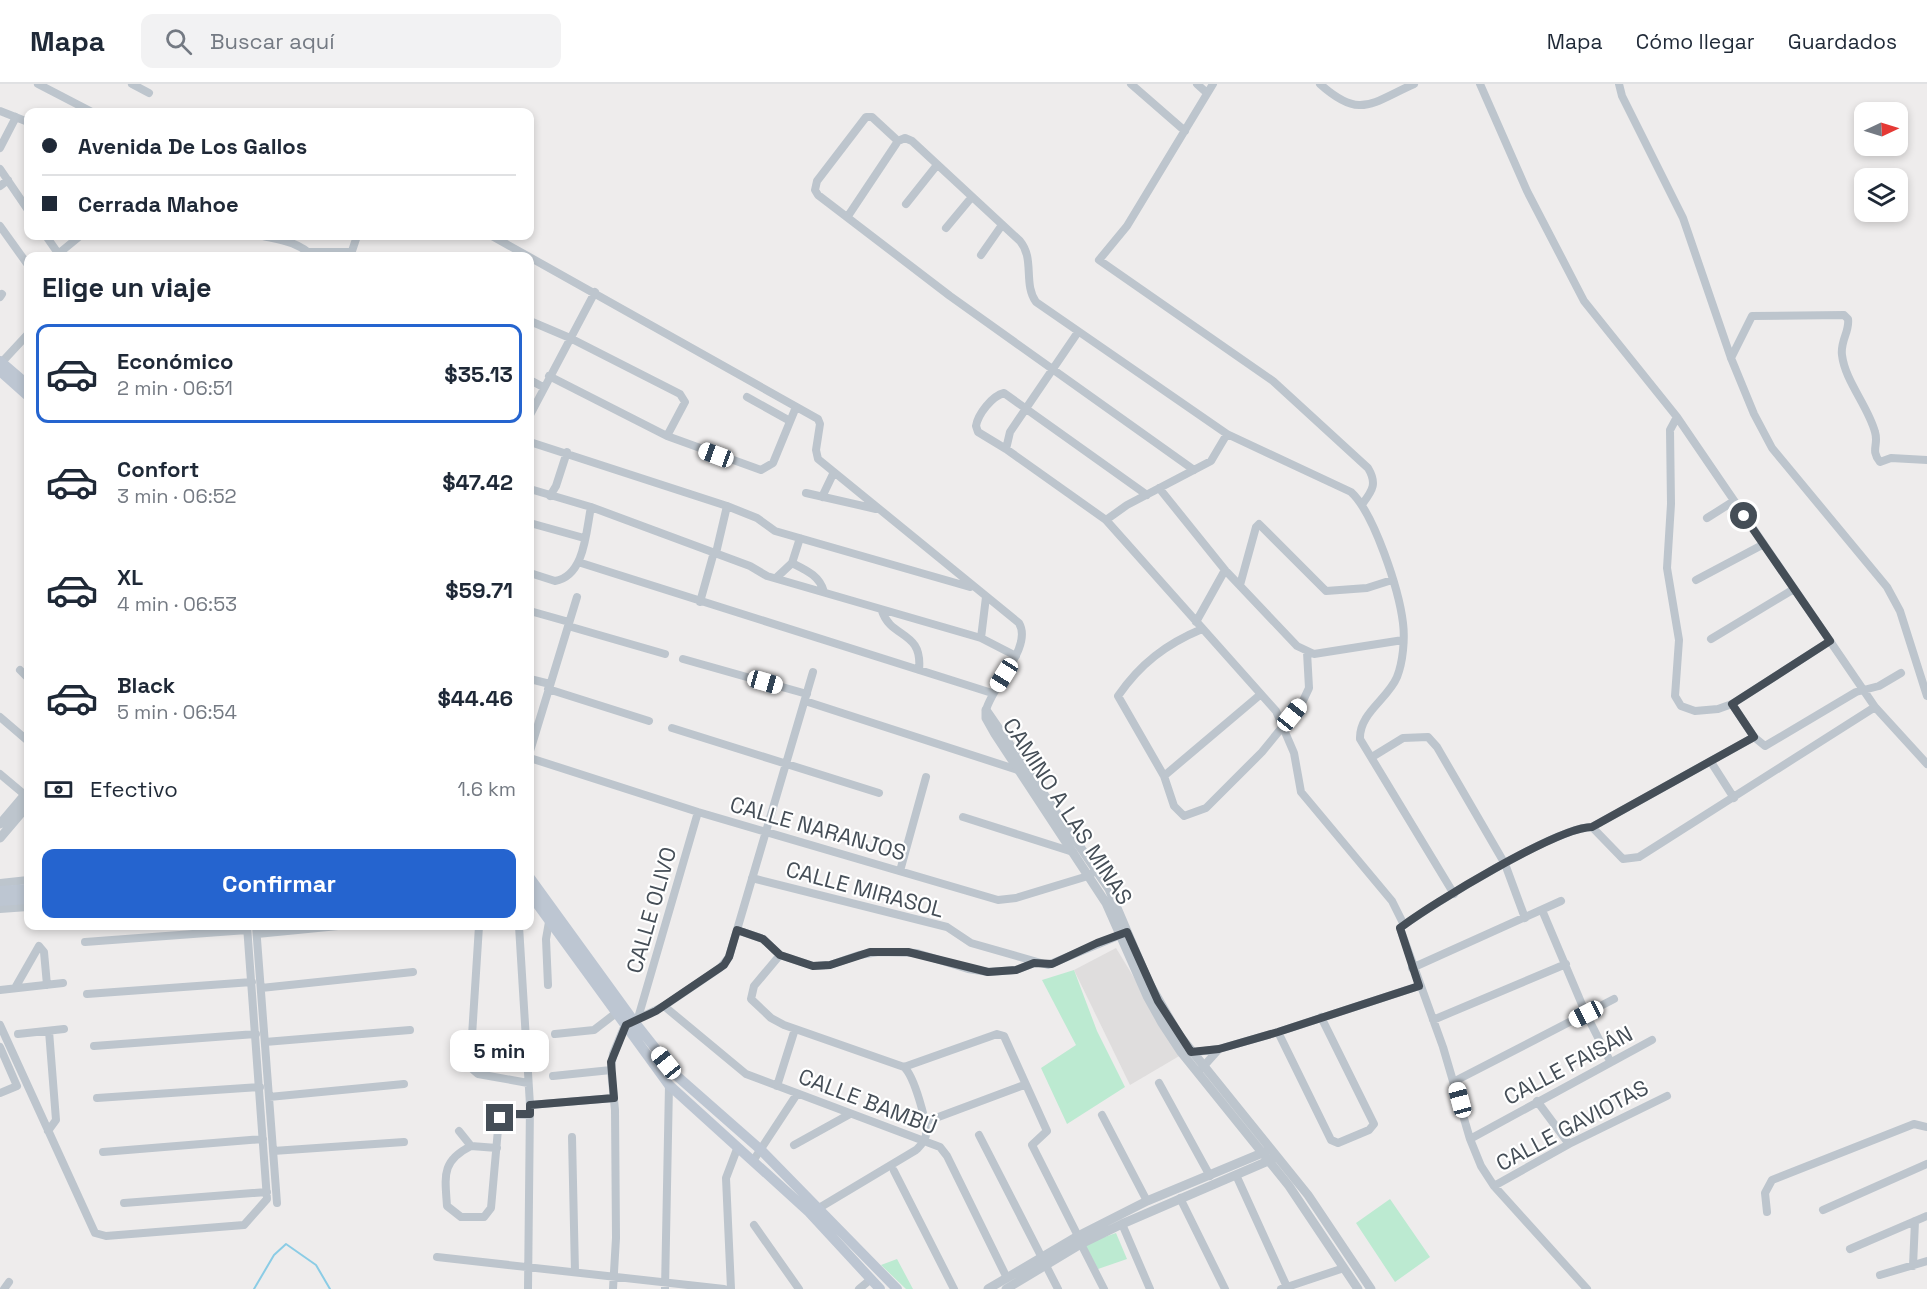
<!DOCTYPE html>
<html lang="es">
<head>
<meta charset="utf-8">
<style>
  :root { --surface:#fff; --page:#f2f2f3; --text:#1f2937; --muted:#747a83; --line:#e0e1e3; --accent:#2564cf }
  body { margin:0; font-family:"Space Grotesk",sans-serif; background:var(--page); color:var(--text); height:100vh; display:flex; flex-direction:column; font-size:22px; white-space:nowrap }
  * { box-sizing:border-box; margin:0 }
  p { font-size:20px; color:var(--muted) }
  .icon { flex:none; width:33px; height:33px; fill:none; stroke:currentColor; stroke-width:2; stroke-linecap:round; stroke-linejoin:round }
  .map { position:relative; flex:1; overflow:hidden }
  .details { position:absolute; left:24px; top:168px; width:510px; height:678px; display:flex; flex-direction:column; background:var(--surface); border-radius:12px; box-shadow:0 3px 9px #0003 }
  .details>* { flex:none }
  .guide { position:absolute; left:24px; top:24px; width:510px; height:132px; border-radius:12px; box-shadow:0 3px 9px #0003; display:grid; align-content:center; height:132px; padding:0 18px; background:var(--surface) }
  .needle { width:39px; rotate:86deg }
  .fabs { position:absolute; left:1854px; top:18px; display:grid; gap:12px }
  .fabs a { display:grid; place-items:center; width:54px; height:54px; border-radius:12px; background:var(--surface); box-shadow:0 3px 9px #0003; font-size:30px }
  .end { position:absolute; width:27px; height:27px; margin:-14px; border:8px solid #454e57; background:#fff; box-shadow:0 0 0 3px #fff }
  .from { border-radius:50% }
  .bubble { position:absolute; height:42px; border-radius:12px; background:var(--surface); box-shadow:0 3px 9px #0003; font-size:20px; font-weight:800; line-height:42px; text-align:center }
  .car { position:absolute; width:18px; height:36px; margin:-18px -9px; border-radius:8px; box-shadow:0 0 4px 2px #0007; background:linear-gradient(#fff 24%,#345 0 40%,#fff 0 76%,#345 0 86%,#fff 0) }
  .guide b { display:flex; align-items:center; gap:21px; height:57px; font-size:22px }
  .guide b+b { border-top:2px solid var(--line) }
  .guide i { width:15px; height:15px; background:var(--text) }
  ul { padding:0; list-style:none }
  li { display:flex; align-items:center; gap:18px; height:99px; margin:0 12px 9px; padding:0 6px; border:3px solid transparent; border-radius:12px }
  li div { flex:1 }
  li b { display:block; font-size:22px }
  li em { font-style:normal; font-weight:800 }
  li.active { border-color:var(--accent) }
  li>.icon { width:54px; height:54px; stroke-width:1.5 }
  h2 { padding:0 18px; font-size:27px; line-height:72px }
  .pay { display:flex; align-items:center; gap:15px; height:66px; padding:0 18px; font-size:22px }
  .pay p { margin-inline-start:auto }
  .primary-button { display:flex; gap:12px; margin-top:auto; padding:12px 18px }
  .primary-button a { flex:1; height:69px; border-radius:12px; background:var(--accent); color:#fff; font-size:24px; font-weight:800; line-height:69px; text-align:center }
  header { display:flex; align-items:center; gap:36px; box-sizing:border-box; height:84px; padding:0 30px; background:var(--surface); border-bottom:2px solid var(--line) }
  header strong { font-size:28px }
  nav { display:flex; gap:33px; margin-inline-start:auto; font-size:21px }
  .search { width:420px; height:54px; background:var(--page); display:flex; align-items:center; gap:15px; box-sizing:border-box; padding:0 21px; border-radius:12px; color:var(--muted); font-size:22px }
  .map>svg:first-child { display:block }
  .education { fill:#dfdddd }
  .green { fill:#bcead1 }
  .lines { fill:none; stroke-linecap:round; stroke-linejoin:round }
  .stream { stroke:#8bcce5; stroke-width:2 }
  .minor { stroke:#bdc5cd; stroke-width:8 }
  .tertiary { stroke:#bdc5cd; stroke-width:9 }
  .secondary { stroke:#bdc6d2; stroke-width:10 }
  .route { stroke:#454e57; stroke-width:8 }
  .labels { text-anchor:middle; stroke-width:4.5; stroke-linejoin:round; paint-order:stroke }
  .street-label { font-size:22px; fill:#454e57; stroke:#fff }
</style>
</head>
<body>
<header>
<strong>Mapa</strong>
<div class="search"><svg class="icon" aria-label="search" viewBox="0 0 24 24"><circle cx="10" cy="10" r="6"/><path d="M15 15l6 6"/></svg>Buscar aquí</div>
<nav><a>Mapa</a><a>Cómo llegar</a><a>Guardados</a></nav>
</header>
<div class="map">
<svg width="1927" height="1205" viewBox="0 0 1927 1205">
  <rect width="100%" height="100%" fill="#eeecec"/>
  <path class="education" d="M1116,864L1181,971L1130,1001L1074,886Z"/>
  <path class="green" d="M1074,886L1097,947L1125,1003L1067,1040L1041,984L1076,961L1042,896Z
    M1390,1115L1430,1173L1395,1198L1356,1139Z
    M1116,1149L1127,1175L1098,1185L1084,1160Z
    M897,1175L913,1205H906L881,1181Z"/>
  <g class="lines">
    <path class="stream" d="M254,1205L274,1171L286,1160L316,1181L330,1205"/>
    <path class="minor" d="M38,0L92,28
      M132,0L149,9
      M1131,0L1185,47
      M1197,0L1207,9
      M1213,0L1127,142L1099,176L1273,297L1368,384C1377,399 1373,406 1363,419
      M1320,0C1360,36 1371,19 1414,0
      M1480,0L1527,107L1584,217L1677,333L1875,623L1927,680
      M1619,0L1622,12L1683,134L1731,274L1754,330L1772,364L1887,503L1900,527L1927,612
      M0,27L28,38
      M0,64L16,33
      M0,85L28,126
      M0,102L8,96
      M906,120L937,81
      M848,132L898,57
      M0,142L28,181
      M946,144L971,114
      M46,152L60,172
      M263,152C281,156 299,158 312,172
      M492,152L818,335L820,340L816,366L818,375L1019,539C1033,563 993,600 986,626
      M308,168H351
      M58,170L80,152
      M351,170L357,152
      M981,171L1002,141
      M0,213L2,210
      M530,237L570,254L680,310L685,318L667,352
      M1078,248L1010,348L1006,365L1106,436L1276,627L1294,669L1301,708L1392,817L1404,841
      M1731,274L1752,232L1844,231L1848,235C1850,247 1840,257 1842,271C1845,297 1868,322 1875,348C1879,361 1870,366 1880,378L1891,374L1927,376
      M2,278L28,250
      M549,292L667,352L761,386L773,379L796,323
      M530,296L543,303
      M747,313L790,337
      M530,331L595,208
      M1677,333L1670,346L1671,420L1667,484L1679,556L1675,612L1681,622L1695,627L1718,625L1732,620L1830,557
      M530,358L727,422L757,434L775,447L970,503
      M1006,365L978,348L976,342C978,330 992,312 1004,309L1147,411
      M1194,386L950,212L818,111L815,106L817,97L866,33H872L898,57L905,54L912,57L1020,157C1035,175 1023,200 1036,218L1227,350L1351,408C1374,429 1399,506 1403,539C1405,555 1403,578 1397,593C1388,615 1359,629 1360,655L1454,810
      M1159,404L1225,486L1297,562L1314,570L1403,556
      M530,405L591,423L750,482L767,492L981,554L1016,572
      M806,409L876,425
      M550,412L556,402L567,368
      M822,413L834,388
      M1707,434L1734,417
      M1106,436L1127,421L1211,377L1227,350
      M530,439L584,454
      M800,454L792,479C806,486 820,492 824,508
      M716,469L727,422
      M578,478L992,609
      M530,489L555,497C585,492 586,447 591,423
      M776,494L792,479
      M1696,496L1764,460
      M1240,501L1256,443L1259,440L1326,507L1367,504L1392,496
      M700,518L714,468
      M530,527L569,538
      M882,527C891,555 923,546 919,586
      M1196,538L1225,486
      M568,542L665,570
      M1202,545C1166,560 1140,580 1118,612L1164,692L1174,722L1184,732L1206,724L1262,668L1302,619L1309,604L1307,568
      M981,554L986,513
      M1711,555L1794,505
      M683,575L807,610
      M20,586L28,594
      M530,595L550,600
      M548,605L649,637
      M805,617L1021,687
      M1732,620L1754,653L1765,662L1856,608L1879,602L1901,589
      M0,633L28,657
      M672,644L879,709
      M530,667L577,513
      M1372,673L1403,654L1428,653L1437,663L1505,780L1525,834
      M530,674L698,728L998,816L1016,814L1088,792L1097,786
      M1711,678L1734,714
      M0,690L25,711
      M1164,692L1261,610
      M963,733L1073,768
      M1592,743L1623,775L1639,773L1875,623
      M900,787L926,693
      M752,794L947,843L971,859L1048,881L1125,849
      M0,799L28,796
      M0,825L28,823
      M1542,826L1586,930L1610,977
      M256,842L277,1119
      M479,842L470,983L478,990L528,999
      M519,842L530,1021L528,1205
      M737,846L763,855L780,871L813,882L830,881L859,871L879,868L917,869L968,885L988,888L1016,886L1034,879
      M257,850L338,842
      M85,858L247,846
      M780,871L754,902L751,915L771,934L784,941L904,983L997,950L1004,952L1047,1047L1032,1061L1078,1152
      M1412,884L1561,817
      M548,901L546,855L549,838
      M15,904L39,862L44,868L47,901
      M261,904L413,888
      M0,906L63,899
      M87,910L252,898
      M664,922L746,990L940,1063L947,1072L1007,1194
      M638,934L698,728
      M1433,936L1566,880
      M0,941L95,1149L106,1152L244,1141L267,1115L247,842
      M1278,948L1331,1056L1338,1059L1369,1046L1374,1040L1321,933
      M18,950L64,945
      M555,950L594,946L616,929
      M265,958L410,946
      M94,962L256,950
      M0,963L17,1002L0,1009
      M1188,969L1219,965L1278,948L1419,902
      M1202,984L1219,965
      M553,992L611,986
      M1455,997L1614,915
      M1159,999L1210,1092
      M777,1002L795,945
      M269,1013L404,1000
      M97,1014L260,1003
      M1537,1017L1569,1060
      M530,1021L614,1014
      M1102,1031L1147,1117
      M925,1038L1024,1001
      M48,1047L56,1036L49,947
      M459,1047L471,1062L497,1064
      M979,1051L1058,1205
      M572,1053L575,1188
      M1470,1055L1652,956
      M794,1061L850,1030
      M471,1062C441,1077 445,1092 447,1122L461,1133H484L491,1124L499,1034L504,1030L530,1031
      M273,1067L404,1058
      M103,1068L263,1055
      M753,1077L797,1010
      M894,1087L954,1205
      M1236,1091L1287,1203
      M1494,1102L1569,1060L1667,1012
      M1180,1114L1225,1205
      M124,1119L267,1108
      M819,1124L916,1066C920,1062 925,1058 926,1051C927,1037 914,992 904,983
      M1823,1126L1927,1080
      M1767,1128L1765,1109L1772,1096L1914,1040L1927,1043
      M1122,1140L1150,1205
      M754,1141L799,1205
      M1081,1160L1104,1205
      M1850,1165L1927,1132
      M437,1173L724,1205
      M1913,1182L1915,1137
      M1880,1191L1927,1177
      M4,1205L9,1198
      M613,1205L616,1154L615,1026L611,986L613,970L625,941L664,922L720,884L729,873L813,588
      M665,1205L669,1001
      M731,1205L726,1094L737,1065
      M859,1205L871,1195
      M1281,1205L1344,1184
      M1587,1205L1494,1102L1481,1082L1470,1055L1443,963L1400,844C1432,820 1557,743 1592,743L1754,653"/>
    <path class="tertiary" d="M986,626L1109,805L1149,899L1179,951L1308,1111L1371,1205
      M986,626V634L995,650L1106,819L1147,912L1162,939L1181,968L1289,1102L1358,1205
      M0,740L28,707
      M0,754L28,721
      M988,1205L1078,1152L1147,1117L1267,1067
      M1006,1205L1081,1160L1122,1140L1273,1075"/>
    <path class="secondary" d="M0,277L28,301
      M0,287L28,312
      M530,794L633,936L678,993L761,1066L897,1205
      M0,807L28,805
      M530,810L669,1001L809,1128L880,1205
      M0,817L28,815"/>
  </g>
  <g class="lines">
    <path class="route" d="M500,1034L504,1030H530V1021L614,1014L611,978L626,941L656,927L724,881L729,873L737,846L763,855L780,871L813,882L830,881L870,868H908L988,888L1016,886L1034,879L1052,880L1097,859L1127,848L1158,917L1191,968L1219,965L1278,948L1419,902L1400,844C1431,820 1558,743 1592,743L1754,653L1732,620L1830,557L1744,432"/>
  </g>
  <g class="labels">
    <g class="street-label">
      <text transform="translate(1068 727) rotate(57)" y="8">CAMINO A LAS MINAS</text>
      <text transform="translate(818 744) rotate(16)" y="8">CALLE NARANJOS</text>
      <text transform="translate(865 805) rotate(15)" y="8">CALLE MIRASOL</text>
      <text transform="translate(651 826) rotate(-74)" y="8">CALLE OLIVO</text>
      <text transform="translate(1568 981) rotate(-28)" y="8">CALLE FAISÁN</text>
      <text transform="translate(868 1017) rotate(21)" y="8">CALLE BAMBÚ</text>
      <text transform="translate(1572 1041) rotate(-28)" y="8">CALLE GAVIOTAS</text>
    </g>
  </g>
</svg>
<div class="fabs">
<a><svg class="needle" viewBox="-14 -14 28 28"><path d="M0-13l5 13h-10z" fill="#e53935"/><path d="M0 13l5-13h-10z" fill="#747a83"/></svg></a>
<a><svg class="icon" aria-label="layers" viewBox="0 0 24 24"><path d="M12 4l9 5-9 5-9-5zM3 14l9 5 9-5"/></svg></a>
</div>
<i class="end from" style="left:1744px;top:432px"></i>
<i class="end" style="left:500px;top:1034px"></i>
<div class="bubble" style="left:450px;top:946px;width:99px">5 min</div>
<i class="car" style="left:716px;top:371px;rotate:290deg"></i>
<i class="car" style="left:1004px;top:591px;rotate:212deg"></i>
<i class="car" style="left:765px;top:598px;rotate:106deg"></i>
<i class="car" style="left:1292px;top:631px;rotate:39deg"></i>
<i class="car" style="left:1586px;top:930px;rotate:243deg"></i>
<i class="car" style="left:666px;top:979px;rotate:321deg"></i>
<i class="car" style="left:1460px;top:1016px;rotate:345deg"></i>
<div class="guide">
<b><i class="from"></i>Avenida De Los Gallos</b>
<b><i></i>Cerrada Mahoe</b>
</div>
<section class="details">
<h2>Elige un viaje</h2>
<ul>
<li class="active"><svg class="icon" aria-label="car" viewBox="0 0 24 24"><path d="M5 17H2v-5l4-1 3-4h7l3 4 3 1v5h-3M9 17h6M6 11h13"/><circle cx="7" cy="17" r="2"/><circle cx="17" cy="17" r="2"/></svg><div><b>Económico</b><p>2 min · 06:51</p></div><em>$35.13</em></li>
<li><svg class="icon" aria-label="car" viewBox="0 0 24 24"><path d="M5 17H2v-5l4-1 3-4h7l3 4 3 1v5h-3M9 17h6M6 11h13"/><circle cx="7" cy="17" r="2"/><circle cx="17" cy="17" r="2"/></svg><div><b>Confort</b><p>3 min · 06:52</p></div><em>$47.42</em></li>
<li><svg class="icon" aria-label="car" viewBox="0 0 24 24"><path d="M5 17H2v-5l4-1 3-4h7l3 4 3 1v5h-3M9 17h6M6 11h13"/><circle cx="7" cy="17" r="2"/><circle cx="17" cy="17" r="2"/></svg><div><b>XL</b><p>4 min · 06:53</p></div><em>$59.71</em></li>
<li><svg class="icon" aria-label="car" viewBox="0 0 24 24"><path d="M5 17H2v-5l4-1 3-4h7l3 4 3 1v5h-3M9 17h6M6 11h13"/><circle cx="7" cy="17" r="2"/><circle cx="17" cy="17" r="2"/></svg><div><b>Black</b><p>5 min · 06:54</p></div><em>$44.46</em></li>
</ul>
<div class="pay"><svg class="icon" aria-label="cash" viewBox="0 0 24 24"><path d="M3 7h18v10H3z"/><circle cx="12" cy="12" r="2"/></svg>Efectivo<p>1.6 km</p></div>
<div class="primary-button"><a>Confirmar</a></div>
</section>
</div>
</body>
</html>
